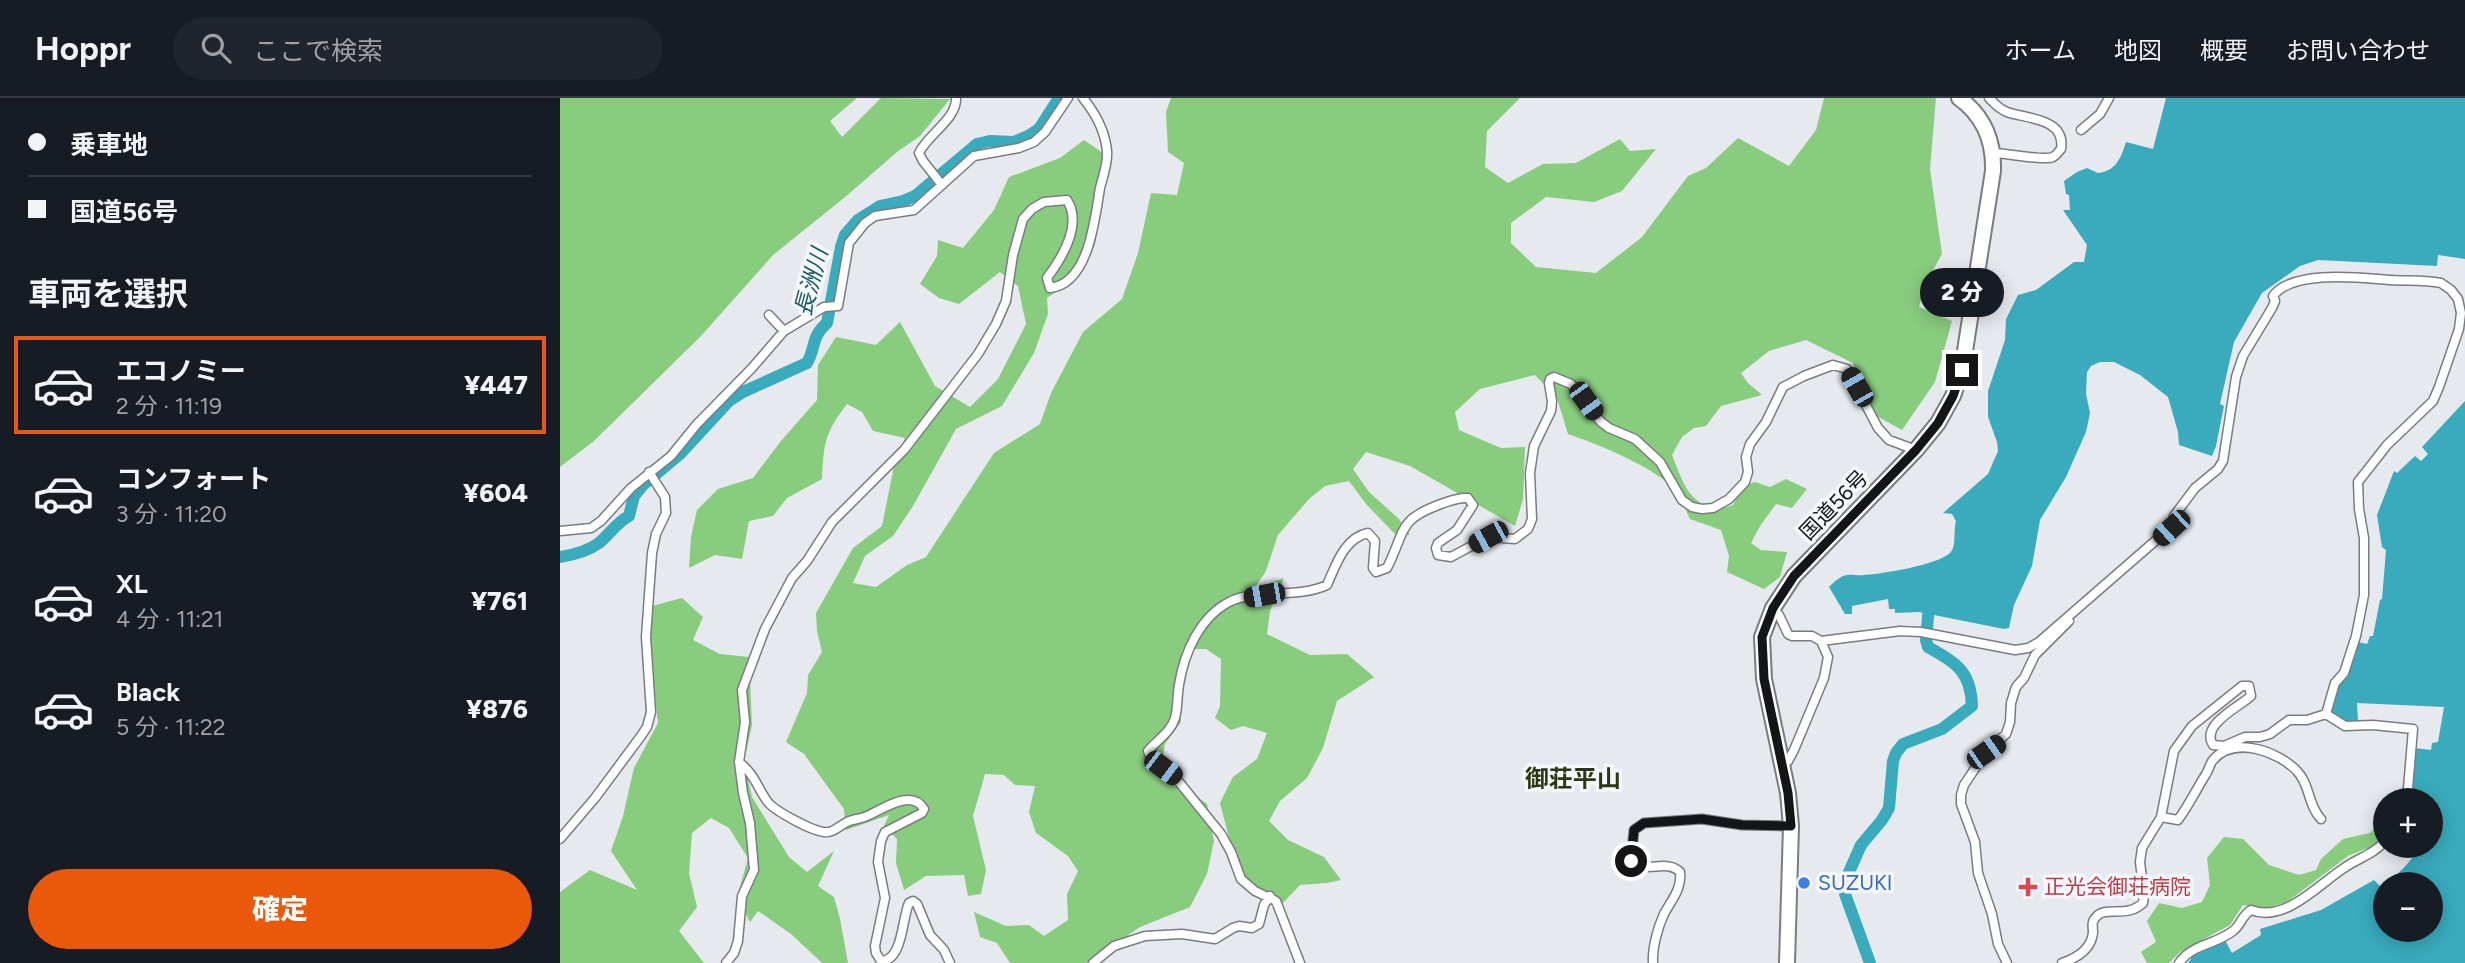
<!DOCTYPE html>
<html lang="ja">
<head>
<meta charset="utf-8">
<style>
  :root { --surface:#171b24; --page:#20242c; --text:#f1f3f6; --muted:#9ea1a6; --line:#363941; --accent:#ea580c }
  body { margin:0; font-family:Figtree,"Noto Sans JP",sans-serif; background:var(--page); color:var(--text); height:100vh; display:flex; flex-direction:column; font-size:26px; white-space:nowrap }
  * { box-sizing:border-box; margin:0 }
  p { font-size:23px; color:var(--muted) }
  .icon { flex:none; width:38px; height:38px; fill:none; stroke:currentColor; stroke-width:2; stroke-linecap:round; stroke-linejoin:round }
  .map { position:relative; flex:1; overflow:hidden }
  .details { display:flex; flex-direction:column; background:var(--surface); width:560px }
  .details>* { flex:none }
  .guide { display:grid; align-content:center; height:154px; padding:0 28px; background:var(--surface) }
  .fabs { position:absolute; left:1813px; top:690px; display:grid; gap:14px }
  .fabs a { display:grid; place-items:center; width:70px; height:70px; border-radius:50%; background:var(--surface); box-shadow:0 4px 18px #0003; font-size:35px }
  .end { position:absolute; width:32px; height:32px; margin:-16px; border:9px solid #141517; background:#fff; box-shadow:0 0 0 4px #fff }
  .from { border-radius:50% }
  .bubble { position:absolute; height:49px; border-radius:24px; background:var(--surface); box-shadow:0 4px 18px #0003; font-size:23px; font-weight:800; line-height:49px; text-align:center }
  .car { position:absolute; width:21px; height:42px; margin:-21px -10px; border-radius:9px; box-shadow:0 0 5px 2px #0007; background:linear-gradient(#222 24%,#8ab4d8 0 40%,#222 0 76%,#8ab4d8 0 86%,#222 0) }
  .guide b { display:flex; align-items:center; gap:24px; height:66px; font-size:26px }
  .guide b+b { border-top:2px solid var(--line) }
  .guide i { width:18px; height:18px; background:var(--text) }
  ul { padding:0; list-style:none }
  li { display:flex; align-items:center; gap:21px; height:98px; margin:0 14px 10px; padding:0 14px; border:4px solid transparent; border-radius:0px }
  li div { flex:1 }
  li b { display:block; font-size:26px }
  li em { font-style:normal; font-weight:800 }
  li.on { border-color:var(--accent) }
  li>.icon { width:63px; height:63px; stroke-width:1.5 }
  h2 { padding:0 28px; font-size:32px; line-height:84px }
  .cta { display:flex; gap:14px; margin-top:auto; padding:14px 28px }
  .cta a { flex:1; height:80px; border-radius:42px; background:var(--accent); color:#fff; font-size:28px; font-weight:800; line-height:80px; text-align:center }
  header { display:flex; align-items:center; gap:42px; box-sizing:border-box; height:98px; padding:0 35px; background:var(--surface); border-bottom:2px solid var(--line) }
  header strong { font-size:33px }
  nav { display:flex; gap:38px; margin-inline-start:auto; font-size:24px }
  .search { width:490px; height:63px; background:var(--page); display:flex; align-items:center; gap:18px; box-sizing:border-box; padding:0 24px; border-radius:38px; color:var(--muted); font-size:26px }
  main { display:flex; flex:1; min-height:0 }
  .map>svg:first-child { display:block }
  .forest { fill:#88cc7e }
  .water { fill:#39abbd; fill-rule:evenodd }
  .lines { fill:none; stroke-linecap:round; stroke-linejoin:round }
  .river { stroke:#39abbd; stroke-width:12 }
  .street-casing { stroke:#797c81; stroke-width:11 }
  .highway-casing { stroke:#797c81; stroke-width:18 }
  .street { stroke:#fff; stroke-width:8 }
  .highway { stroke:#fff; stroke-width:14 }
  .route { stroke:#141517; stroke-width:9 }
  .shop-dot { fill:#3f7fe0; stroke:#f4f7fc; stroke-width:2.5 }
  .health-dot { fill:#e0444e; stroke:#f4f7fc; stroke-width:2.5 }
  .labels { text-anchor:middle; stroke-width:7; stroke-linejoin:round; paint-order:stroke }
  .street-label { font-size:21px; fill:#141517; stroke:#f4f7fc }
  .shop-label { font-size:21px; fill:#366cbe; stroke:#f4f7fc; text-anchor:start }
  .health-label { font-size:21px; fill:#be3a42; stroke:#f4f7fc; text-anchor:start }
  .water-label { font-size:23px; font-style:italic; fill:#1c5a64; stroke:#f4f7fc }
  .quarter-label { font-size:24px; font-weight:bold; fill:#2d3710; stroke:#f4f7fc }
</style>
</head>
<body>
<header>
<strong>Hoppr</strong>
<div class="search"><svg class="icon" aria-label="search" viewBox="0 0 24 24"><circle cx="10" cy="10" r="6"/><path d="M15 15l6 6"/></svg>ここで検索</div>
<nav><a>ホーム</a><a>地図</a><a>概要</a><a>お問い合わせ</a></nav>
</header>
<main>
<section class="details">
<div class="guide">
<b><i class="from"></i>乗車地</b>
<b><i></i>国道56号</b>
</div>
<h2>車両を選択</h2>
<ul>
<li class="on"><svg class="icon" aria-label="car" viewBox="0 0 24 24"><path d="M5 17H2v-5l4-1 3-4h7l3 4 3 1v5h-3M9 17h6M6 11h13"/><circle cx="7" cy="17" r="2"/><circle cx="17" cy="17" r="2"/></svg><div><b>エコノミー</b><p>2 分 · 11:19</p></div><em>¥447</em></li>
<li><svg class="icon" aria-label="car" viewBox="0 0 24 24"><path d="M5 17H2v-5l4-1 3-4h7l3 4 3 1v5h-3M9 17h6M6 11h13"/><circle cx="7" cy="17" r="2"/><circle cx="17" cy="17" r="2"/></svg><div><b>コンフォート</b><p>3 分 · 11:20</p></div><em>¥604</em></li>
<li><svg class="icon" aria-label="car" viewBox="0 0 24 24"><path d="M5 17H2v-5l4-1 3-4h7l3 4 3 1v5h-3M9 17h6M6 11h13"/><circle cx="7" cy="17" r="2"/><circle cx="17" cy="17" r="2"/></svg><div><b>XL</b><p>4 分 · 11:21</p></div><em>¥761</em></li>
<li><svg class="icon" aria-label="car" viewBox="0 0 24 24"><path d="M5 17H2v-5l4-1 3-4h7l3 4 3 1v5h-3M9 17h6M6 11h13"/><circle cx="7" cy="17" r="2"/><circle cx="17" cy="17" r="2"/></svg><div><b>Black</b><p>5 分 · 11:22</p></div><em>¥876</em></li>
</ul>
<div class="cta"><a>確定</a></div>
</section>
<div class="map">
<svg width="1905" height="865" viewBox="0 0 1905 865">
  <rect width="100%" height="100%" fill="#e6eaef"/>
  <path class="forest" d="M0,0H297L270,23L282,39L321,0L390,1L360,38L337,54L284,100L213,157L141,238L34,343L0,369Z
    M611,0H960L927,33L925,69L948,85L983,66L1016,65L1060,41L1070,53L1096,51L1062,93L1034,104L986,99L951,125V145L976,169L1036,175L1082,139L1128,78L1146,70L1178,40L1229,68L1256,32L1264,0H1376L1370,71L1382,156L1366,185L1359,209L1392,223L1375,284L1342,332L1313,316L1293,265L1246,242L1209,253L1181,275L1188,285L1202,297L1161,308L1146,328L1134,330L1122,339L1112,357C1124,386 1125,399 1155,413L1173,407L1183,388L1195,384L1210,389L1226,381L1247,391L1232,410L1216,406L1200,428L1191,445L1201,452L1227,454L1220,479L1204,491L1167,474L1169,458L1161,432L1130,421C1126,413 1123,403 1118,396C1101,371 1037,346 1008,336L997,300L975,277L920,291L895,314L899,332L941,350L965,349L963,401L955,428L850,368L806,354L793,371L809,394L839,421L850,437L835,436L806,406L789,383L765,388L749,401L718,437L706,473L694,491L724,480L710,513L707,536L750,557L787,556L814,579L777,603L763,650L747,680L720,703L709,723L728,742L764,759L781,782L767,785L740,787L721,807L702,797L677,770L660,705L673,679L697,661L707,635L683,628L671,632L655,620L660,608L661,561L646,551H623L618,584L621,624L605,646L600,671L647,706L654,743L647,776L630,809L580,829L528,865H450L437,845L420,839L414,814L446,828L469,827L484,838L508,822L507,796L518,773L508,758L476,735L469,714L475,688L455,687L444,677L425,676L413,718L426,772L421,796L408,798L404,777L366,778L344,792L336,765L337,741L324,728L329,717L286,732L284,711L244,656L226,644L247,595L248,577L262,554L257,533L256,515L293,450L322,428L334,368L345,340L313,333L302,314L287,306C264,336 264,345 262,381L227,400L213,418L189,423L182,461L155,457L129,470L131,439L137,412L158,391L193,380L221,343L257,302L258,267L276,239L316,247L340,224L375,288L410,309L438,281L466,226L458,188L440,174L399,206L379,200L360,186L377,158L378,142L403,150L434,112L449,79L500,60L524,42L543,55L542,100L535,147L517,180L487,200L488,216L474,255L442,308L396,331L353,408L333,438L305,458L293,485L316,489L347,467L366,459L434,355L480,326L491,295L523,234L562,201L578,155L591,95L617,97L624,65L608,54L606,14Z
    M122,500L143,519L133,542L160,556L189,559L192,627L184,663L192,699L229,759L247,774L274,753L258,788L274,799L280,821L288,865H262L231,836L198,813L190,824L177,800L188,760L169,730L151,720L132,735L129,775L137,809L119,833L144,865H0V794L30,772L77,792L51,753L63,718L74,670L98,625L89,544L92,508Z
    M1825,719V732L1815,747L1788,758L1727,804L1704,811L1683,807L1670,827L1620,854L1609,865H1587L1581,854L1596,844L1587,823L1599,805L1622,810L1642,804L1650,787L1647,760L1664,739L1683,741L1709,767L1739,777L1756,772L1761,761L1783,741L1810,735Z"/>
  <path class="water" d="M1606,0H1905V161L1878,157L1877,168L1758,162L1740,168L1702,195L1674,244L1660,306L1664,308L1656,348L1652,358L1619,347L1618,334L1608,299L1580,277L1554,264H1540L1531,268L1527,274L1526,296L1530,315L1526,334L1506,379L1480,422L1472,468L1454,507L1449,530L1444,531L1359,514L1335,515V511H1329L1328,501L1292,508V516H1285L1269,489C1274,484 1280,478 1287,477C1292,476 1298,478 1304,477C1322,476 1377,467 1390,455C1397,448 1393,432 1396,423L1392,416L1383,415L1428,376L1438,353L1437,344L1428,319V293L1445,242L1446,221L1458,197L1476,192L1514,164H1524L1527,147L1503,112H1510L1509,97L1506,96L1504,83L1517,74L1527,70L1538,75C1556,73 1561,60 1566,44L1593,51Z
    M1905,303V865H1628L1631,861L1630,858L1665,842L1672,855L1701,837L1700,831L1761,812L1814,782L1820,788C1838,777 1850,766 1860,747H1871V702H1852L1855,650L1871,652L1872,645L1878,644L1884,609L1797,605L1798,624L1784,625L1769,613L1778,586L1787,578L1798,544L1807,546L1810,538H1813L1820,502L1822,501L1826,452L1822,449L1817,417L1834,373L1837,375L1855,358L1861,363L1868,356L1862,349ZM1825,786H1871V831H1825Z"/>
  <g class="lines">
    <path class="river" d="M0,459C13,457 28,453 39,445C50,436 56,425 69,418L74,398L83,387L120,356L169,303L183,294L247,265C256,249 251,239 267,225L281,149L285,137L298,122L320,108L343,103L355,98L417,46L430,43L454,44L468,38L479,31L499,0
      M1310,865L1285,796L1286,781L1301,747L1322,722L1329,710L1333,663L1336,655L1343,646L1382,631L1412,608C1411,573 1396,565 1368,549L1366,542L1369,507"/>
    <g class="street-casing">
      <path id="street" d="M1429,0C1434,5 1439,11 1447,14C1467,21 1506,20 1501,51C1498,54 1497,57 1493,59C1484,63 1446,55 1433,55
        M1521,32L1540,16L1549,0
        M382,87L363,63L359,55C368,36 397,21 396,0
        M209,217L224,233
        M0,433L31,430L41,423L71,390L111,358L137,326L192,270L224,233L264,209L278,208L289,145L305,125L315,118L354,112L414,58L459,50L474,44L485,34L508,0
        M1213,510L1219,517L1228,536L1232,538H1252L1261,543L1268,559L1264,580L1234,652L1228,663L1223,667
        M1261,543L1340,533L1361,534L1455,552L1468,550L1479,544L1610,430L1616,423L1614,418L1635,390L1658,371L1663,363L1676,279L1683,258L1712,210L1715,203L1713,198C1733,171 1802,180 1831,182C1848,183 1864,182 1881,185L1891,192L1898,201L1901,215L1899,231L1879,289L1873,303L1827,347L1798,384L1799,411L1804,440V497L1796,538L1784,575L1775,585L1766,616
        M1766,616L1785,628L1813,627L1853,631L1847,702
        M179,664C195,677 196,687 207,703C213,712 256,736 268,734C274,734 281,727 287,724C293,721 301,721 307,718C323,711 352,690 364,711L362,715L329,732L325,734L321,743L318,764L325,800L315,848L316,855L321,863C343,863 342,820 349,805L353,803L357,806L370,837L384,852L390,865
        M1601,719L1618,722C1629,707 1636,692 1646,676C1649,672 1650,665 1653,662C1675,637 1719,654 1737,673C1750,686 1748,708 1761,721
        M0,741L35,700L81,638L87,629L91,614L86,539L92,455L96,436L106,415L105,399L89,374
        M166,865L174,855L178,843L182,798L194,772L190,725L183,695L179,664L185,624L182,592L205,531L232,480L247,463L272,424L344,352L418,256L436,226L446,203L453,157L463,121L472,111L484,104L507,102C523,127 502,160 487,180L490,190C529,186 535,120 540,90C543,78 548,66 547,53C545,32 536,16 523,0
        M533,865L554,848L585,838L622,836L655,841L673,830L679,828L692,830L699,826L704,807L710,798
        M740,865L716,803L695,793L681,781L671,754L661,736L615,679L593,664L588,653C597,642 611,634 615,620C618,610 617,598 619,587C624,555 640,518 671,503C701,490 737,501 767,487C776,467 784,440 808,435L815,443L813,470L816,474L827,470C846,432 837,422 881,406C890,403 898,399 908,400L913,407L897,432L878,445L876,450L878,457L891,459L928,439L955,441L968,431L972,421L970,375L974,348L991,313L992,303L989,285L990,281L994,279L1011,286L1041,324L1049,330L1075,341L1100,364L1122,402L1132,409L1142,411L1153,410L1169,401L1185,384L1188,374L1186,359L1190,346L1206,324L1223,289L1244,278L1273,267L1287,271L1318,330L1329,342L1356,352
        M1093,865C1092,850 1098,829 1104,816C1112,801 1122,791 1120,774C1106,760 1086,777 1071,763L1074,732L1084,725L1142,721L1182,727L1231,728
        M1447,865L1438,846L1432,816L1418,775L1415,744L1401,706V697L1404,687L1426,654L1446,636L1450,624L1451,605L1456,589L1464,580L1475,557L1509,523
        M1502,865C1517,860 1531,851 1533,835C1533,828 1531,824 1536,819C1546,807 1566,821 1583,805L1584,797L1580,764L1582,750L1601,719L1614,653L1632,628L1682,588H1689L1691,598C1679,609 1640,627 1653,647L1664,648L1685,639H1700L1710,636L1729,622H1747L1766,616
        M1619,865C1632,846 1655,847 1673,833C1681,827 1682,817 1691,812C1725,825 1758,787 1784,770C1798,760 1813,757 1825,743"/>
    </g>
    <g class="highway-casing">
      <path id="highway" d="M1227,865L1231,728L1228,695L1204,581L1202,539L1213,510L1234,478L1356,352L1378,325L1393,298L1402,272L1433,73C1434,43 1424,18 1399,0"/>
    </g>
    <use href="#street" class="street"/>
    <use href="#highway" class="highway"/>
  </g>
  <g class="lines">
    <path class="route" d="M1071,763L1074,732L1084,725L1142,721L1182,727L1231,728L1228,695L1204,581L1202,539L1213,510L1234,478L1356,352L1378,325L1393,298L1402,272"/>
  </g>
  <circle class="shop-dot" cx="1244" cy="785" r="7"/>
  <path class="health-dot" d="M1464.5 778.5h7v7h7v7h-7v7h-7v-7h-7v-7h7z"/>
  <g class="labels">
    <g class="street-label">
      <text transform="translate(1274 407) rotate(-46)" y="7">国道56号</text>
    </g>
    <g class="shop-label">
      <text x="1258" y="792">SUZUKI</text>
    </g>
    <g class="health-label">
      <text x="1484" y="796">正光会御荘病院</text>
    </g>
    <g class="water-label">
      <text transform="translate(251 184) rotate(-75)" y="8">長洲川</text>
    </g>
    <g class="quarter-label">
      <text x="1013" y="689">御荘平山</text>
    </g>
  </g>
</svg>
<div class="fabs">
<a>+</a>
<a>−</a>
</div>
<i class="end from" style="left:1071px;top:763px"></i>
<i class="end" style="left:1402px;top:272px"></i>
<div class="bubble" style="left:1360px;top:170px;width:84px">2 分</div>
<i class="car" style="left:1297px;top:289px;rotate:330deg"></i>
<i class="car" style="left:1026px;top:303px;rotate:144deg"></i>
<i class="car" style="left:1611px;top:430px;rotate:228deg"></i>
<i class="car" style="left:928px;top:439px;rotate:241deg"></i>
<i class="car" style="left:704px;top:497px;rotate:260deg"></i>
<i class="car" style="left:1426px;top:654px;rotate:55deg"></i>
<i class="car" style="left:603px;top:670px;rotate:127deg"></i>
</div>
</main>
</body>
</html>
